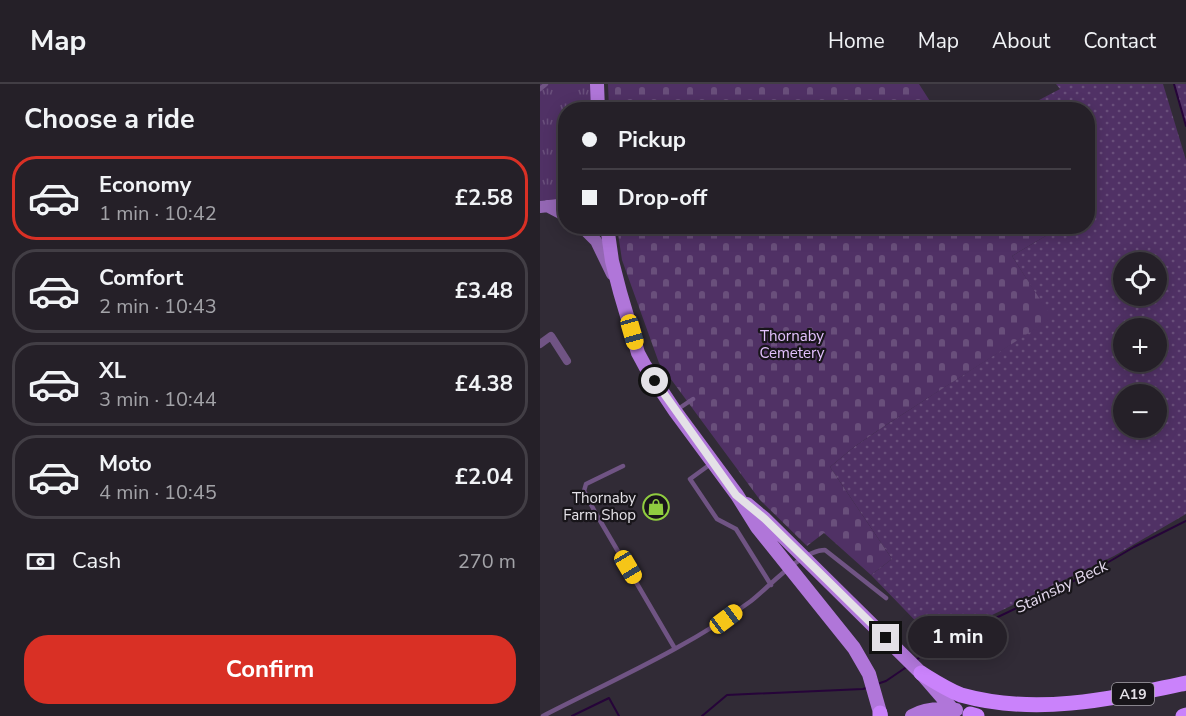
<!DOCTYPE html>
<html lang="en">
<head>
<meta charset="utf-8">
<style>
  :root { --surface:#252028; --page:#312d34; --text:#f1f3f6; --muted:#a3a3a8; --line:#423e45; --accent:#d93025 }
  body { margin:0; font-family:"Nunito Sans",sans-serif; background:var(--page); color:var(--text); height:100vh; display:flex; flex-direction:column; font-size:22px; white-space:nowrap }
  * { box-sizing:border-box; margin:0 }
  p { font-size:20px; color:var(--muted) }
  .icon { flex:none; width:33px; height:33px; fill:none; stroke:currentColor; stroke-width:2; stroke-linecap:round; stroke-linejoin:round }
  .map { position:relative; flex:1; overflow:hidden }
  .sheet { display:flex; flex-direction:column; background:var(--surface); width:540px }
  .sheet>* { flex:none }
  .guide { position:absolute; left:18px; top:18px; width:537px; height:132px; border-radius:24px; box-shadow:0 3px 15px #0003,0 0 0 2px var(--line); display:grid; align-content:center; height:132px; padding:0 24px; background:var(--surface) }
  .buttons { position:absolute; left:573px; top:168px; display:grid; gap:12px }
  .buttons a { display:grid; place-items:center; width:54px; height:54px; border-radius:50%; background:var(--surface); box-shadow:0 3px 15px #0003,0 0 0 2px var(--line); font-size:30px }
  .end { position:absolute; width:27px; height:27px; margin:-14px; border:8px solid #e4e1e7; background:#111; box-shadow:0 0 0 3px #111 }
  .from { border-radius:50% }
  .bubble { position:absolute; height:42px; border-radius:21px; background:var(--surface); box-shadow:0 3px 15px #0003,0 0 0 2px var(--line); font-size:20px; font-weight:700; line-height:42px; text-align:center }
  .car { position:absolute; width:18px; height:36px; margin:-18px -9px; border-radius:8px; box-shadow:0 0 4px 2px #0007; background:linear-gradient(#f5c518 24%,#345 0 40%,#f5c518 0 76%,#345 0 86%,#f5c518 0) }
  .guide b { display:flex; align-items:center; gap:21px; height:57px; font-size:22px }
  .guide b+b { border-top:2px solid var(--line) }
  .guide i { width:15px; height:15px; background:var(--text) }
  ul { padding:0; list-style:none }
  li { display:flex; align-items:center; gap:18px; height:84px; margin:0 12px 9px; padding:0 12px; border:3px solid var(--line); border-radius:24px }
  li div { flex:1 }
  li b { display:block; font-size:22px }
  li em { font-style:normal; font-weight:700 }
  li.selected { border-color:var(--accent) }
  li>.icon { width:54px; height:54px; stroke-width:1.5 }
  h2 { padding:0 24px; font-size:27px; line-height:72px }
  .pay { display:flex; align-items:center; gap:15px; height:66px; padding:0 24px; font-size:22px }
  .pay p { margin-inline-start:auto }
  .primary-button { display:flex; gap:12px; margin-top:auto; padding:12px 24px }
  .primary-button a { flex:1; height:69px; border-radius:24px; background:var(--accent); color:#fff; font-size:24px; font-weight:700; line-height:69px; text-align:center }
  header { display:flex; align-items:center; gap:36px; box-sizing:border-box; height:84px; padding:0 30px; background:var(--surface); border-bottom:2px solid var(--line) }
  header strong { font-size:28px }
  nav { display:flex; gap:33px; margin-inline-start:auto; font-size:21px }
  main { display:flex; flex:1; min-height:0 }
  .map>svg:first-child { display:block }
  .grass { fill:url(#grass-dots); fill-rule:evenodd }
  .cemetery { fill:url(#cemetery-stones) }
  .park { fill:url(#park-tufts) }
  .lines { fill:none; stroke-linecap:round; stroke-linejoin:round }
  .stream { stroke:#260439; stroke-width:2 }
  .lane { stroke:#705484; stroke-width:4.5 }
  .street { stroke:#705484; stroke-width:8 }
  .secondary { stroke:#9467b4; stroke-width:12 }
  .primary { stroke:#b076d9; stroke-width:14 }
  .highway { stroke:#ca82fb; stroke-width:15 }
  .route { stroke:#e4e1e7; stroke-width:8 }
  .labels { text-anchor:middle; stroke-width:4.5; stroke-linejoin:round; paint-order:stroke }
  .shield { fill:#18151a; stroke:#a7a4aa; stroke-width:1.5 }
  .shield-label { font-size:14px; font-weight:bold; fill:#e4e1e7 }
  .park-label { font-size:15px; fill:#e3c1fe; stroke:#18151a }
  .poi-label { font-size:15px; fill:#e4e1e7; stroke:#18151a; text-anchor:end }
  .water-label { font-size:16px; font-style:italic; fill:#e7dcf1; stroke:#18151a }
</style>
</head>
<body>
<header>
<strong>Map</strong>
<nav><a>Home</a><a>Map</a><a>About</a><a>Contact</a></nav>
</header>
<main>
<section class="sheet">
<h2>Choose a ride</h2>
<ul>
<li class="selected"><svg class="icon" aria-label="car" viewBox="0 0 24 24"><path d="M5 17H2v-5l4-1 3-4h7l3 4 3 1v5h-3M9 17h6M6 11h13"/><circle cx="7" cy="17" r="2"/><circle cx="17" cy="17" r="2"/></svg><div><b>Economy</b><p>1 min · 10:42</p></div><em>£2.58</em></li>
<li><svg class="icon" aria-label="car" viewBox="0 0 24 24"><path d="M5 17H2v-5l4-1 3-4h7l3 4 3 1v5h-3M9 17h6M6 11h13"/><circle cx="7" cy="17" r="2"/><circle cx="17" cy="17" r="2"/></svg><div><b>Comfort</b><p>2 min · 10:43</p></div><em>£3.48</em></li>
<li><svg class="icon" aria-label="car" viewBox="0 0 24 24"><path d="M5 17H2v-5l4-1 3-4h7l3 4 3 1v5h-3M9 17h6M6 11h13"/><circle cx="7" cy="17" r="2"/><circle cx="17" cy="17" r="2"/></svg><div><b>XL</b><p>3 min · 10:44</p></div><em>£4.38</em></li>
<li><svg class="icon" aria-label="car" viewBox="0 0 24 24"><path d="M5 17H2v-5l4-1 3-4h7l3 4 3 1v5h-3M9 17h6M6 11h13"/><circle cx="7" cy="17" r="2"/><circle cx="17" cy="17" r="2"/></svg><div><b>Moto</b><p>4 min · 10:45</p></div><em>£2.04</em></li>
</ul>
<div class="pay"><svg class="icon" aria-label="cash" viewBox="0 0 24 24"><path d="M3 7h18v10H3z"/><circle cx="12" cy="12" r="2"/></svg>Cash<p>270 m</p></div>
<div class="primary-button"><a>Confirm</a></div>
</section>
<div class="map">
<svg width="646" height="632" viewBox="0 0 646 632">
  <defs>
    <pattern id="grass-dots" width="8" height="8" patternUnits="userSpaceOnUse" patternTransform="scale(1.5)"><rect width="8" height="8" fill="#503165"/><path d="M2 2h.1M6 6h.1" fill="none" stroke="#694f7b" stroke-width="1.8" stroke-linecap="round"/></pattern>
    <pattern id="cemetery-stones" width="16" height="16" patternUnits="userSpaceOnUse" patternTransform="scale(1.5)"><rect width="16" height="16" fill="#503165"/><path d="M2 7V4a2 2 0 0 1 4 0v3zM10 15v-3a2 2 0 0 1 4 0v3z" fill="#694f7b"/></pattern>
    <pattern id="park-tufts" width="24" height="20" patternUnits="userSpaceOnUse" patternTransform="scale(1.5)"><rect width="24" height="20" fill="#503165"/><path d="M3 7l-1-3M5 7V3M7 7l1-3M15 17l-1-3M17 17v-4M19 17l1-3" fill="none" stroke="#694f7b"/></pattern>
  </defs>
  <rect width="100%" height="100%" fill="#312b36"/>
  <path class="grass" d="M516,0H623L646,76V430L574,472L396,558L331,491L352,475L290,383L314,363L346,341L511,234L472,172L509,150L505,143L548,142V26L482,25L520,5ZM584,178H616V212H584ZM584,244H616V278H584ZM584,310H616V344H584Z
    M634,0H646V42Z"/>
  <path class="cemetery" d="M68,0H379L395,25H69Z
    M77,143H505L509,150L472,172L512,234L346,341L314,363L290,383L352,475L331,491L284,449L267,462L220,416L119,279L82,176Z"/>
  <path class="park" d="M0,0H51L52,26H26L25,114L0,117Z"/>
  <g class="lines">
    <path class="stream" d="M634,0L646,42
      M375,577L396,560L418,552L550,489L594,463L646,437
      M337,600L346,597L368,582
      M32,632L69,614L79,632
      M162,632L187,611L323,605L329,603"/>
    <path class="lane" d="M0,5L6,0
      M138,325L153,315
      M172,379L150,395L177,435L196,445L231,501
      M83,382L46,400L44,407L55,428L134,563
      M3,632C71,597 149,563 211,517C229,503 262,466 285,466L346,514"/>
    <path class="street" d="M0,260L11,252L27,277"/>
    <path class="secondary" d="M7,122L26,132
      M0,123L26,120
      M41,142L56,157L72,190"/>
    <path class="primary" d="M57,0L58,26
      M67,142L72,177L80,208L98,269L105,282L135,327L197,411L217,443L314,564L329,590L341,632
      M207,420L225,435L381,589L413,626
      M372,632C386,624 401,624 416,626"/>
    <path class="highway" d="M381,589C394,597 406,605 421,611C496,632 571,615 646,599
      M430,630L437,632
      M340,632V629
      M643,632L646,631"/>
  </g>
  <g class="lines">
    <path class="route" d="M115,297L196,411L225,435L346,554"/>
  </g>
  <defs>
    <g id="shop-ring" transform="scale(1.35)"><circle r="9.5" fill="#18151a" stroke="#90cd40" stroke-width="1.5"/><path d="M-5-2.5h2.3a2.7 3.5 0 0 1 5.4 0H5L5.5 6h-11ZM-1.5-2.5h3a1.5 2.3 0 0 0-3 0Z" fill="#90cd40"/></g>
  </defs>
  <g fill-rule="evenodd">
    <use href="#shop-ring" x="116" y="423"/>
  </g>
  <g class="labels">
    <rect class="shield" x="572" y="599" width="42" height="22" rx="4.5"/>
    <g class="shield-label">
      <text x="593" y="615">A19</text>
    </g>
    <g class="park-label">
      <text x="252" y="257">Thornaby<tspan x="252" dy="17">Cemetery</tspan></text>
    </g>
    <g class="poi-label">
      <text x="96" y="419">Thornaby<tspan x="96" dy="17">Farm Shop</tspan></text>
    </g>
    <g class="water-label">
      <text transform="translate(521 502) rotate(-26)" y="6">Stainsby Beck</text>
    </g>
  </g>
</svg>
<div class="buttons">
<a><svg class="icon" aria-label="locate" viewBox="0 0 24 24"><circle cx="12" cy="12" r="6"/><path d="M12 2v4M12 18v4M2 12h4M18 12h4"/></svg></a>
<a>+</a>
<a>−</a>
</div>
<i class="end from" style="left:115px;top:297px"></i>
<i class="end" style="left:346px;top:554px"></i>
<div class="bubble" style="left:368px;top:532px;width:99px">1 min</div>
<i class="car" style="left:92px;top:248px;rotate:164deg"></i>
<i class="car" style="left:88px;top:483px;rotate:149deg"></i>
<i class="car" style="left:186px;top:535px;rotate:53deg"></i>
<div class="guide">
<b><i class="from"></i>Pickup</b>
<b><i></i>Drop-off</b>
</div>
</div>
</main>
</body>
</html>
